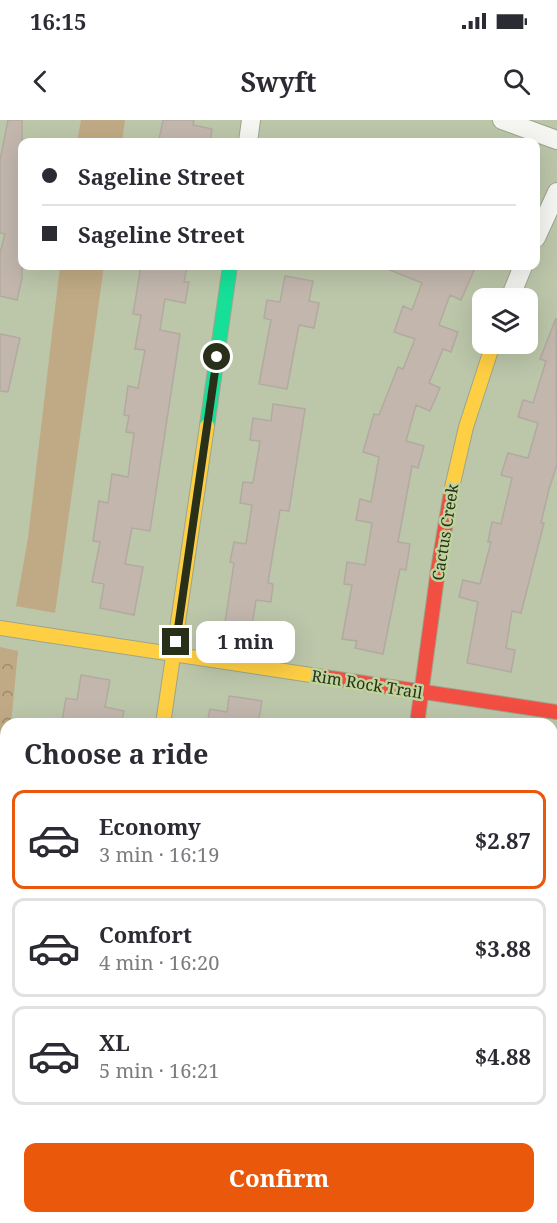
<!DOCTYPE html>
<html lang="en">
<head>
<meta charset="utf-8">
<style>
  :root { --surface:#fff; --page:#f7f7f7; --text:#2b2b33; --muted:#7c7c81; --line:#e1e1e2; --accent:#ea580c }
  body { margin:0; font-family:"Noto Serif",serif; background:var(--page); color:var(--text); height:100vh; display:flex; flex-direction:column; font-size:22px; white-space:nowrap }
  * { box-sizing:border-box; margin:0 }
  p { font-size:20px; color:var(--muted) }
  .icon { flex:none; width:33px; height:33px; fill:none; stroke:currentColor; stroke-width:2; stroke-linecap:round; stroke-linejoin:round }
  .map { position:relative; flex:1; overflow:hidden }
  .side { position:absolute; left:0px; top:598px; width:558px; height:506px; display:flex; flex-direction:column; background:var(--surface); border-radius:18px 18px 0 0; box-shadow:0 6px 24px #0002 }
  .side>* { flex:none }
  .guide { position:absolute; left:18px; top:18px; width:522px; height:132px; border-radius:12px; box-shadow:0 6px 24px #0002; display:grid; align-content:center; height:132px; padding:0 24px; background:var(--surface) }
  .fabs { position:absolute; left:472px; top:168px; display:grid; gap:12px }
  .fabs a { display:grid; place-items:center; width:66px; height:66px; border-radius:12px; background:var(--surface); box-shadow:0 6px 24px #0002; font-size:30px }
  .end { position:absolute; width:27px; height:27px; margin:-14px; border:8px solid #28301a; background:#fff; box-shadow:0 0 0 3px #fff }
  .from { border-radius:50% }
  .bubble { position:absolute; height:42px; border-radius:12px; background:var(--surface); box-shadow:0 6px 24px #0002; font-size:20px; font-weight:700; line-height:42px; text-align:center }
  .guide b { display:flex; align-items:center; gap:21px; height:57px; font-size:22px }
  .guide b+b { border-top:2px solid var(--line) }
  .guide i { width:15px; height:15px; background:var(--text) }
  ul { padding:0; list-style:none }
  li { display:flex; align-items:center; gap:18px; height:99px; margin:0 12px 9px; padding:0 12px; border:3px solid var(--line); border-radius:12px }
  li div { flex:1 }
  li b { display:block; font-size:22px }
  li em { font-style:normal; font-weight:700 }
  li.selected { border-color:var(--accent) }
  li>.icon { width:54px; height:54px; stroke-width:1.5 }
  h2 { padding:0 24px; font-size:27px; line-height:72px }
  .button { display:flex; gap:12px; margin-top:auto; padding:12px 24px }
  .button a { flex:1; height:69px; border-radius:12px; background:var(--accent); color:#fff; font-size:24px; font-weight:700; line-height:69px; text-align:center }
  .status { display:flex; justify-content:space-between; align-items:center; height:42px; padding:0 30px; background:var(--surface); direction:ltr }
  .status svg { height:16px; fill:currentColor }
  header { display:flex; justify-content:space-between; align-items:center; height:78px; padding:0 24px; background:var(--surface); font-size:27px; font-weight:700 }
  .map>svg:first-child { display:block }
  .green { fill:#c0aa85 }
  .park { fill:url(#park-crowns) }
  .building { fill:#c2b6ad; stroke:#b2aaa0; stroke-width:1.5 }
  .lines { fill:none; stroke-linecap:round; stroke-linejoin:round }
  .street-casing { stroke:#9ca58d; stroke-width:20 }
  .fast-casing { stroke:#9ca58d; stroke-width:16 }
  .slow-casing { stroke:#9ca58d; stroke-width:16 }
  .jam-casing { stroke:#9ca58d; stroke-width:16 }
  .street { stroke:#f5f6f2; stroke-width:18 }
  .fast { stroke:#16e098; stroke-width:14 }
  .slow { stroke:#ffcf43; stroke-width:14 }
  .jam { stroke:#f24e42; stroke-width:14 }
  .route { stroke:#28301a; stroke-width:8 }
  .labels { text-anchor:middle; stroke-width:5; stroke-linejoin:round; paint-order:stroke }
  .street-label { font-size:16px; fill:#28301a; stroke:#bfd39c }
</style>
</head>
<body>
<div class="status"><b>16:15</b><svg viewBox="0 0 49 12"><path d="M0 12V9h3v3zM5 12V6h3v6zM10 12V3h3v9zM15 12V0h3v12zM26 1h20v11H26zM47 4h2v5h-2z"/></svg></div>
<header><svg class="icon" aria-label="back" viewBox="0 0 24 24"><path d="M15 5l-7 7 7 7"/></svg>Swyft<svg class="icon" aria-label="search" viewBox="0 0 24 24"><circle cx="10" cy="10" r="6"/><path d="M15 15l6 6"/></svg></header>
<div class="map">
<svg width="557" height="1103" viewBox="0 0 557 1103">
  <defs>
    <pattern id="park-crowns" width="20" height="18" patternUnits="userSpaceOnUse" patternTransform="scale(1.5)"><rect width="20" height="18" fill="#c0aa85"/><path d="M2 6a3 3 0 1 1 6 0M12 15a3 3 0 1 1 6 0" fill="none" stroke="#9c8b6c"/></pattern>
  </defs>
  <rect width="100%" height="100%" fill="#bcc6a9"/>
  <path class="green" d="M81,0H125L122,22H77Z
    M60,146H104L55,493L16,486L28,418Z"/>
  <path class="park" d="M0,527L18,531L11,604H6V655L0,715Z"/>
  <path class="building" d="M8,0H22V158L17,180L0,176V133L5,114L0,113V40Z
    M163,0H194L193,5L212,9L210,22H170L159,20Z
    M141,146H187L184,162H189L185,183L165,179L160,210L180,214L150,411L132,408L125,444L143,447L134,495L100,488L104,464L92,462L100,422L93,421L99,381L108,383L112,354L128,357L134,313L126,312L129,296L124,295L128,266L138,268L145,230L135,229L141,195L133,194Z
    M380,146H476L461,180L450,175L439,205L458,212L451,232L443,229L429,263L440,268L430,291L416,285L406,321L424,326L418,348L412,346L398,422L410,424L406,450L400,449L383,534L355,528L357,521L342,519L352,465L344,464L347,442L365,445L372,403L356,400L360,379L371,382L379,337L363,332L374,294L379,295L398,247L403,249L415,219L394,212L403,186L412,190L422,163Z
    M285,156L313,161L309,181L319,183L314,208L299,205L287,269L259,264L271,200L264,198L267,180L280,182Z
    M556,198L557,345L549,369L541,403H544L521,493L512,491L506,528L515,530L511,552L467,543L478,482L459,477L463,460L480,464L491,422H488L492,402L501,404L512,358L501,355L508,333L528,338L538,303L518,297L523,280L533,283L546,241L540,239Z
    M0,214L20,218L8,272L0,271Z
    M273,284L305,289L289,391L280,390L268,463L273,464L271,482L256,480L251,513L224,509L234,443L230,442L234,422L246,424L252,385L240,383L243,362L253,363L260,321L250,320L253,298L271,301Z
    M81,555L110,560L105,587L124,591L121,604H78L62,601L66,578L77,580Z
    M229,576L262,581L258,604H207L210,589L227,592Z"/>
  <g class="lines">
    <g class="street-casing">
      <path id="street" d="M502,0L557,20
        M248,22L251,0
        M536,118L557,72
        M510,178L523,146
        M0,1021L6,1024
        M144,1098L153,1103"/>
    </g>
    <g class="fast-casing">
      <path id="fast" d="M207,306L230,146"/>
    </g>
    <g class="slow-casing">
      <path id="slow" d="M451,372L466,307L493,224
        M0,508L324,557
        M163,604L207,306"/>
    </g>
    <g class="jam-casing">
      <path id="jam" d="M324,557L557,592
        M417,604L438,450L451,372"/>
    </g>
    <use href="#street" class="street"/>
    <use href="#fast" class="fast"/>
    <use href="#slow" class="slow"/>
    <use href="#jam" class="jam"/>
  </g>
  <g class="lines">
    <path class="route" d="M176,522L217,237"/>
  </g>
  <g class="labels">
    <g class="street-label">
      <text transform="translate(445 412) rotate(-81)" y="6">Cactus Creek</text>
      <text transform="translate(367 564) rotate(9)" y="6">Rim Rock Trail</text>
    </g>
  </g>
</svg>
<div class="fabs">
<a><svg class="icon" aria-label="layers" viewBox="0 0 24 24"><path d="M12 4l9 5-9 5-9-5zM3 14l9 5 9-5"/></svg></a>
</div>
<i class="end from" style="left:217px;top:237px"></i>
<i class="end" style="left:176px;top:522px"></i>
<div class="bubble" style="left:196px;top:501px;width:99px">1 min</div>
<div class="guide">
<b><i class="from"></i>Sageline Street</b>
<b><i></i>Sageline Street</b>
</div>
<section class="side">
<h2>Choose a ride</h2>
<ul>
<li class="selected"><svg class="icon" aria-label="car" viewBox="0 0 24 24"><path d="M5 17H2v-5l4-1 3-4h7l3 4 3 1v5h-3M9 17h6M6 11h13"/><circle cx="7" cy="17" r="2"/><circle cx="17" cy="17" r="2"/></svg><div><b>Economy</b><p>3 min · 16:19</p></div><em>$2.87</em></li>
<li><svg class="icon" aria-label="car" viewBox="0 0 24 24"><path d="M5 17H2v-5l4-1 3-4h7l3 4 3 1v5h-3M9 17h6M6 11h13"/><circle cx="7" cy="17" r="2"/><circle cx="17" cy="17" r="2"/></svg><div><b>Comfort</b><p>4 min · 16:20</p></div><em>$3.88</em></li>
<li><svg class="icon" aria-label="car" viewBox="0 0 24 24"><path d="M5 17H2v-5l4-1 3-4h7l3 4 3 1v5h-3M9 17h6M6 11h13"/><circle cx="7" cy="17" r="2"/><circle cx="17" cy="17" r="2"/></svg><div><b>XL</b><p>5 min · 16:21</p></div><em>$4.88</em></li>
</ul>
<div class="button"><a>Confirm</a></div>
</section>
</div>
</body>
</html>
